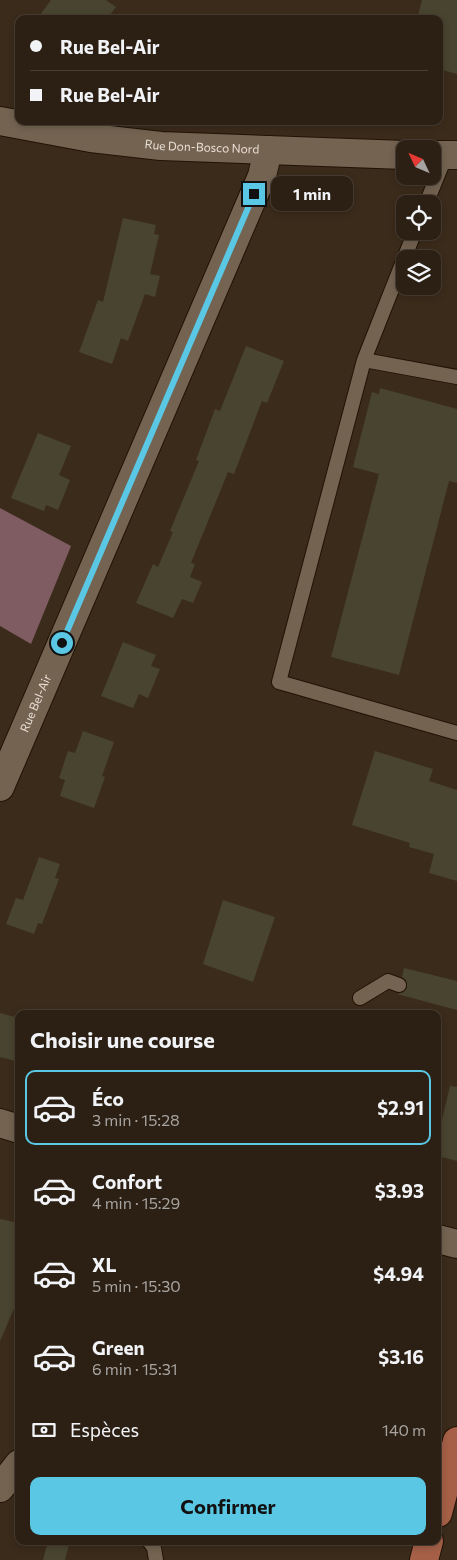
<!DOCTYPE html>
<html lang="fr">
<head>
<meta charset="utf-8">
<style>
  :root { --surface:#2c2014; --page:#34281d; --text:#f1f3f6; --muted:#a6a3a0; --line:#483e34; --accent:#5ac8e5 }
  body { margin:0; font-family:Commissioner,sans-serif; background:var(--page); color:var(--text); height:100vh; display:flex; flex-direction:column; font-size:19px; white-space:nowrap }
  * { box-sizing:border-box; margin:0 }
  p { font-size:16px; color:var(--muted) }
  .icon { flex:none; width:28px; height:28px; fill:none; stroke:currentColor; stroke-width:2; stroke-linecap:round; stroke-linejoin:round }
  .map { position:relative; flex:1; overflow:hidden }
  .panel { position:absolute; left:15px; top:1010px; width:426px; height:535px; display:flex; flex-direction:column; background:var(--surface); border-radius:10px; box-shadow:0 2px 8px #0003,0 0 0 1px var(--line) }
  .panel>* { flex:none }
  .hud { position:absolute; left:15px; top:15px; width:428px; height:110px; border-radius:10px; box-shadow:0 2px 8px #0003,0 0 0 1px var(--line); display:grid; align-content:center; height:110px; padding:0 15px; background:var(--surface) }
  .needle { width:32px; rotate:314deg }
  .controls { position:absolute; left:396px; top:140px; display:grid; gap:10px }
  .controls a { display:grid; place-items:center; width:45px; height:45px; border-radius:10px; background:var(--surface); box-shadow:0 2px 8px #0003,0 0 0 1px var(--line); font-size:25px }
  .end { position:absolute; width:22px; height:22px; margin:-11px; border:6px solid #5ac8e5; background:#111; box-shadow:0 0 0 2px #111 }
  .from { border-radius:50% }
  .bubble { position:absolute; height:35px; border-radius:10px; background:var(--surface); box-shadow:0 2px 8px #0003,0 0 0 1px var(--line); font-size:16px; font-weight:700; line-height:35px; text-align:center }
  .hud b { display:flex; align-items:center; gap:18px; height:48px; font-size:19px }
  .hud b+b { border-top:1px solid var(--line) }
  .hud i { width:12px; height:12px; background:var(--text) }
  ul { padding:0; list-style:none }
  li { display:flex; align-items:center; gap:15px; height:75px; margin:0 10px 8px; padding:0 5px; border:2px solid transparent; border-radius:10px }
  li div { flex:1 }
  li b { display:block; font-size:19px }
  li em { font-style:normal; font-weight:700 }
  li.active { border-color:var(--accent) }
  li>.icon { width:45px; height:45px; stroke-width:1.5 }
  h2 { padding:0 15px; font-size:22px; line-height:60px }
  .pay { display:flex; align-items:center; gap:12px; height:55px; padding:0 15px; font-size:19px }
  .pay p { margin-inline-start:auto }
  .action { display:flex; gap:10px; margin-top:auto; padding:10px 15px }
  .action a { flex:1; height:58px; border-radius:10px; background:var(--accent); color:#111; font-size:20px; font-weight:700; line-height:58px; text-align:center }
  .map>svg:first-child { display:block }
  .forest { fill:#7f5c62 }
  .building { fill:#49442f }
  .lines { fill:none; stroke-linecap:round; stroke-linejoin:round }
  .service-casing { stroke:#211305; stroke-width:16 }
  .minor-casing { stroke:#211305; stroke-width:30 }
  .primary-casing { stroke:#211305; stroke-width:30 }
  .service { stroke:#746351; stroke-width:14 }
  .minor { stroke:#746351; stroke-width:28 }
  .primary { stroke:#a56047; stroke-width:28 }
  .route { stroke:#5ac8e5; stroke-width:6 }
  .labels { text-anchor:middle; stroke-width:4.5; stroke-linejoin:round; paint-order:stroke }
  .street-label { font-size:12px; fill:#e8ded4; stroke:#302112 }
</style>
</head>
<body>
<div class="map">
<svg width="457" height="1560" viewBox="0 0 457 1560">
  <rect width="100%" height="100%" fill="#3b2b1b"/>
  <path class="forest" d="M0,508L71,546L31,644L0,626Z"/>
  <path class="building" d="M51,0H106L116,7L107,19H37Z
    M422,0H457V74L439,69V19H417Z
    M123,218L156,225L154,234L159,235L150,274L160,276L155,297L145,294L128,341L121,338L112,364L79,352L98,300L103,302Z
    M246,346L284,361L267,403L262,401L234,474L228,472L191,563L195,564L190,577L202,582L193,603L182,599L173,618L136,603L153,564L158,567L173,532L170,531L199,461L196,460L215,409L220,411Z
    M380,388L457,409V483L449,481L399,675L331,657L379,474L353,467L372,392L379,394Z
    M38,433L71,446L59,475L70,480L58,510L46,505L44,511L11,498Z
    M123,642L156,655L151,666L160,669L148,698L139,694L133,708L101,696Z
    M83,731L114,742L102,776L105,777L94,808L60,796L65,780L59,778L68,751L75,753Z
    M375,751L433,769L429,781L457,790V881L429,873L434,854L409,847L410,843L352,825Z
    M39,857L60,864L55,878L59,879L42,924L38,923L34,934L6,924L16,898L23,900Z
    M223,900L275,917L253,982L203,964Z
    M404,968L457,981V1010L397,994L404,992L407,988L406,980L402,977Z
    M0,1013L19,1018V1062L0,1057Z
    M450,1086L457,1087V1161L438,1156V1136Z
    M0,1219L19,1223V1297L0,1341Z
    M48,1541H70L65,1560H43Z"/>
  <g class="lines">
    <g class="service-casing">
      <path id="service" d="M426,204L446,155
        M415,231L364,360L279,682L457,733
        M364,360L457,377
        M360,998L388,981L399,985
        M149,1541L154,1548L156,1560"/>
    </g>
    <g class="minor-casing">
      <g id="minor">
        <path id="s1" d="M0,121L91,138L161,146L405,155"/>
        <path d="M432,155H457"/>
        <path id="s2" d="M0,787L262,176L268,150"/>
        <path d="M0,1123L19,1129"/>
        <path d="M438,1239L457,1244"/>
        <path d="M0,1488L19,1464"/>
      </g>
    </g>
    <g class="primary-casing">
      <path id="primary" d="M438,1513L457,1441
        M424,1560L429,1541"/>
    </g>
    <use href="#service" class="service"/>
    <use href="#minor" class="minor"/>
    <use href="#primary" class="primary"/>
  </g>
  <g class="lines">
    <path class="route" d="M62,643L254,194"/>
  </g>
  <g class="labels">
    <g class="street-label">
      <text dy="4" stroke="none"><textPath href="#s1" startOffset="204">Rue Don-Bosco Nord</textPath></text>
      <text dy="4" stroke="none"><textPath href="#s2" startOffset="91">Rue Bel-Air</textPath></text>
    </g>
  </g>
</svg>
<div class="controls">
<a><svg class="needle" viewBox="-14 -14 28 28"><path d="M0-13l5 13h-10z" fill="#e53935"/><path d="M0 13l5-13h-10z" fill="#a6a3a0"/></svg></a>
<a><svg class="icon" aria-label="locate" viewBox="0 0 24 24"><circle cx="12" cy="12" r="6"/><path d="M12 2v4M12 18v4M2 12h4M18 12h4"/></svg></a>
<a><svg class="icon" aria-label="layers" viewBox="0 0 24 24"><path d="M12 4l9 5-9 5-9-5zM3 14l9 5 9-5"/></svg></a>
</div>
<i class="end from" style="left:62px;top:643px"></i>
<i class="end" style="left:254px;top:194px"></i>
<div class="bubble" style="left:271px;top:176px;width:82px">1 min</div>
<div class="hud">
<b><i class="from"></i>Rue Bel-Air</b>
<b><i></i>Rue Bel-Air</b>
</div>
<section class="panel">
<h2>Choisir une course</h2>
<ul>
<li class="active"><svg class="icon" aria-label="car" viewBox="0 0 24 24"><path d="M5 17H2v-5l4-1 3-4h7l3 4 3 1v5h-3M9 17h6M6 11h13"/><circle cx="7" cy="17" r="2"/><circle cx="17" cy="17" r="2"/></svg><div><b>Éco</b><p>3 min · 15:28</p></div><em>$2.91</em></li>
<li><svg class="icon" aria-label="car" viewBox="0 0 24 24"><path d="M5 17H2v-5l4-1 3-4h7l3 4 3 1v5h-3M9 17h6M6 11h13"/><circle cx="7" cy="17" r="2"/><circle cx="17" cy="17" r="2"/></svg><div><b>Confort</b><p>4 min · 15:29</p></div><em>$3.93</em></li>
<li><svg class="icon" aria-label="car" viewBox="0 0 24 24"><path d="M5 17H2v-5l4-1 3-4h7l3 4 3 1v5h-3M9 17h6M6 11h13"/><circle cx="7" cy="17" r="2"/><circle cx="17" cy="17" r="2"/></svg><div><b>XL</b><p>5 min · 15:30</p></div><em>$4.94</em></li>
<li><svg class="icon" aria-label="car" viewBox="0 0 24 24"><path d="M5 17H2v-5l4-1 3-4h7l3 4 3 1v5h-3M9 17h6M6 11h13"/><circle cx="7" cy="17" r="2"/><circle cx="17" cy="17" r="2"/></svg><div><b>Green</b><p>6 min · 15:31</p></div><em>$3.16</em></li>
</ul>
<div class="pay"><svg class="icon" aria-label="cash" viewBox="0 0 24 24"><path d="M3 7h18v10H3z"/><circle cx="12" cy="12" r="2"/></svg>Espèces<p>140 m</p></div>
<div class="action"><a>Confirmer</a></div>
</section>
</div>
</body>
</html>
